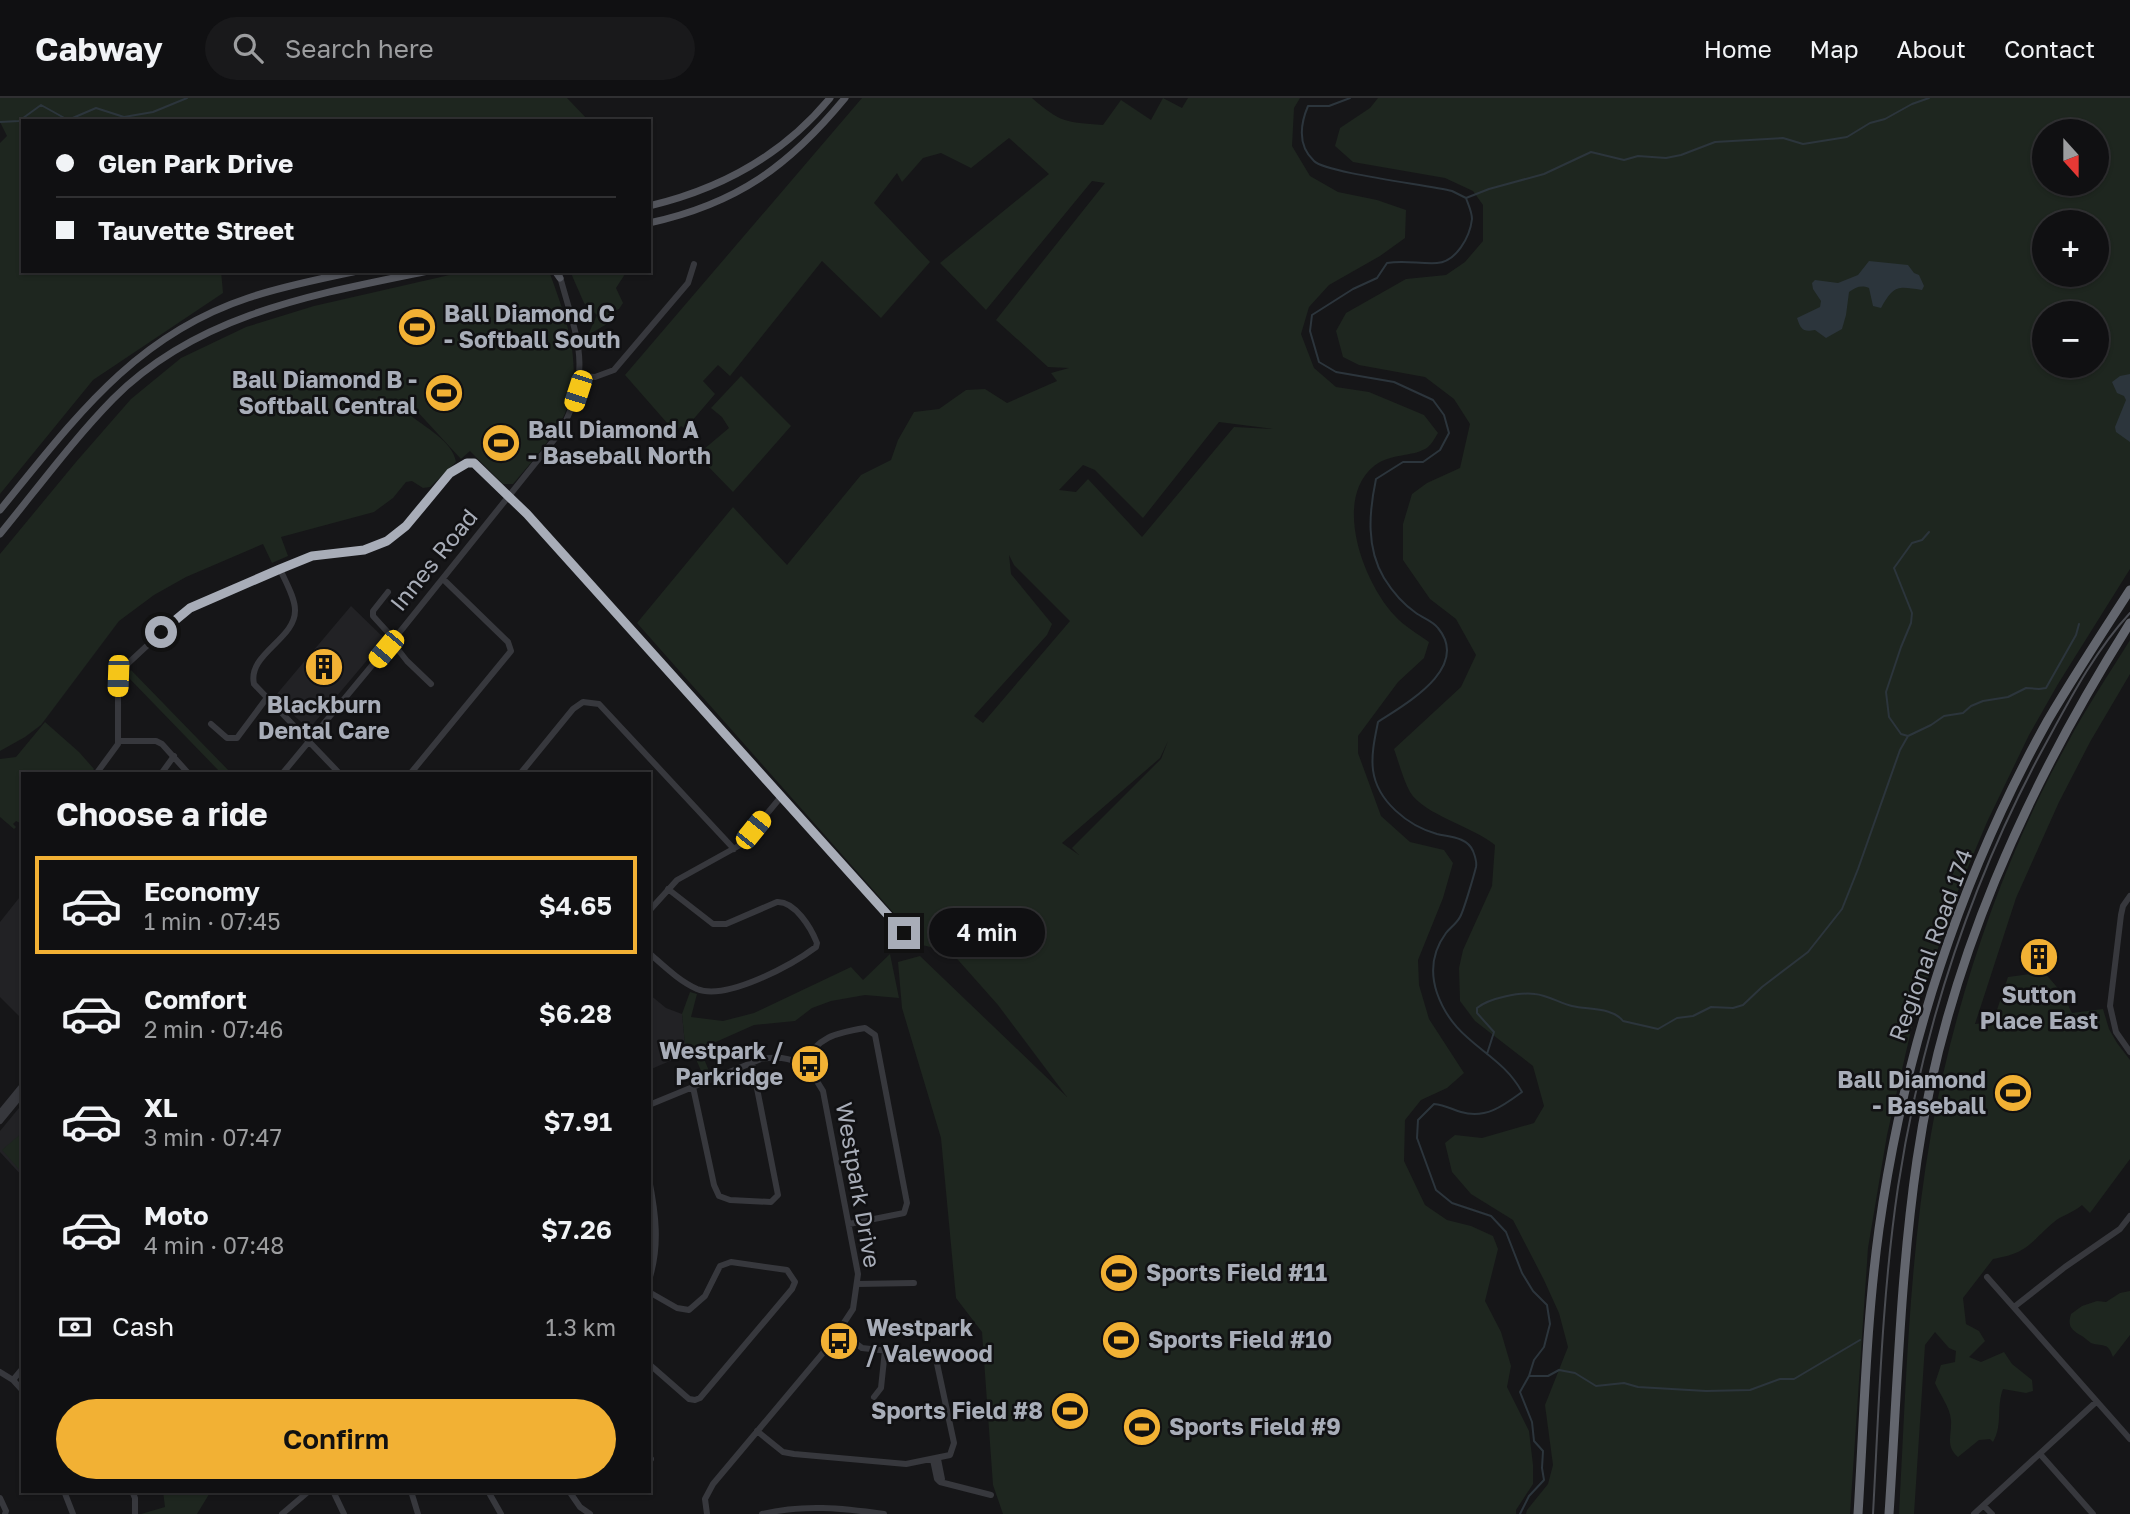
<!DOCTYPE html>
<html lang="en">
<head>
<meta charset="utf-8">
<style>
  :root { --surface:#101012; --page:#19191b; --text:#f1f3f6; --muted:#9c9d9f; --line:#303032; --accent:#f2b134 }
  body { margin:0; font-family:"Golos Text",sans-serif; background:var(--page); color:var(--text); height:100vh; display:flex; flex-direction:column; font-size:26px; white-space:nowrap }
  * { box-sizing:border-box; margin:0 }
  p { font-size:23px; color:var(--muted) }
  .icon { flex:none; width:38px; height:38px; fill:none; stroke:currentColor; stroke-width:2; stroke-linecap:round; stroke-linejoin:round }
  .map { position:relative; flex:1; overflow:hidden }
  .details { position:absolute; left:21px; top:674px; width:630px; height:721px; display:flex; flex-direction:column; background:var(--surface); border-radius:0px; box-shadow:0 2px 5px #0004,0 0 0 2px var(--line) }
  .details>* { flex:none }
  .banner { position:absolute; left:21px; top:21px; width:630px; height:154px; border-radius:0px; box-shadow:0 2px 5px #0004,0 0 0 2px var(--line); display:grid; align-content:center; height:154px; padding:0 35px; background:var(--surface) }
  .needle { width:46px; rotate:159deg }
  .fabs { position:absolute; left:2032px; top:21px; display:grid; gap:14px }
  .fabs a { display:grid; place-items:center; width:77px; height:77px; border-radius:50%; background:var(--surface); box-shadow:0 2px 5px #0004,0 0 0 2px var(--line); font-size:35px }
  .end { position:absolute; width:32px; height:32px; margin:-16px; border:9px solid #a8adb8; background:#111; box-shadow:0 0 0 4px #111 }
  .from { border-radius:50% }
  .bubble { position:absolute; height:49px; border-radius:24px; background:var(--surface); box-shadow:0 2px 5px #0004,0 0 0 2px var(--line); font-size:23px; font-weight:600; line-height:49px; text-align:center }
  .car { position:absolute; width:21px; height:42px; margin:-21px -10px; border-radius:9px; box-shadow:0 0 5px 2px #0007; background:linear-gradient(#f5c518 24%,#345 0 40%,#f5c518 0 76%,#345 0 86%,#f5c518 0) }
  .banner b { display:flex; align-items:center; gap:24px; height:66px; font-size:26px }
  .banner b+b { border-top:2px solid var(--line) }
  .banner i { width:18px; height:18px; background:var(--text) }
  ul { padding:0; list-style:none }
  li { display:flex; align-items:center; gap:21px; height:98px; margin:0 14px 10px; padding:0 21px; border:4px solid transparent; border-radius:0px }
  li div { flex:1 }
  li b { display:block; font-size:26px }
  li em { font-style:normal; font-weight:600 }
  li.active { border-color:var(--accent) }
  li>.icon { width:63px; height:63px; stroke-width:1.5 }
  h2 { padding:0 35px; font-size:32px; line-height:84px }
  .pay { display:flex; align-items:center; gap:18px; height:77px; padding:0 35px; font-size:26px }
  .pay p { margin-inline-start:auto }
  .primary-button { display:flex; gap:14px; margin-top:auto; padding:14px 35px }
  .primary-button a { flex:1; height:80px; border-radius:42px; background:var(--accent); color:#111; font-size:28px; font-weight:600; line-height:80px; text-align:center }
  header { display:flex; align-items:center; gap:42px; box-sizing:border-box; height:98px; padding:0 35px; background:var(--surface); border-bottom:2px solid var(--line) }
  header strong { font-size:33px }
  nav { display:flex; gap:38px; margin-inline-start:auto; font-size:24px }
  .search { width:490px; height:63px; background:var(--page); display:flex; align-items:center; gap:18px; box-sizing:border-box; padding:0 24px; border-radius:38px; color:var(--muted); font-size:26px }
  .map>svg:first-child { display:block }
  .built { fill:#222225 }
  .green { fill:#1e261f; fill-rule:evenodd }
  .water { fill:#2c353c }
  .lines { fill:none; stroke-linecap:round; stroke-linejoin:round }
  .stream { stroke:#2c353c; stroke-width:2 }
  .minor { stroke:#37383d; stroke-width:6 }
  .major { stroke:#53555c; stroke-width:7 }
  .highway { stroke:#63666e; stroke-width:9 }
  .tram { stroke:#4a4c52; stroke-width:2 }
  .route { stroke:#a8adb8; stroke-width:9 }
  .labels { text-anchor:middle; stroke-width:5; stroke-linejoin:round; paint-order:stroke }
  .poi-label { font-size:23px; font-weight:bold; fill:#a8adb8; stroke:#111113; text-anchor:start }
  .street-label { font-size:23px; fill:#a8adb8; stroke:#111113 }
</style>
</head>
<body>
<header>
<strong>Cabway</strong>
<div class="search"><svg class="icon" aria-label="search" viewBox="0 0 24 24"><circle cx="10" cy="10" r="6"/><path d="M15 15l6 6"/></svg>Search here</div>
<nav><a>Home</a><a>Map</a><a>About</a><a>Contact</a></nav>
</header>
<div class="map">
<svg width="2130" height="1416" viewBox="0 0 2130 1416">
  <rect width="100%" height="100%" fill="#161618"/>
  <path class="built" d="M351,508L385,541L309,631L280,605L276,597Z
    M23,795V922L0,899V824Z
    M649,896L666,910L682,916L686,956L649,972Z
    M23,1005V1079L0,1054V1033Z"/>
  <path class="green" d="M0,0H567L589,23H23V173H221L223,195L93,282L0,396V45L7,38L0,24Z
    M862,0H1032C1061,25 1065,24 1103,27L1121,2L1151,22L1163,0L1182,10L1188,0H1300L1294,10L1292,48L1310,78L1338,94L1377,102L1406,112L1405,140L1380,158L1329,187L1309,209L1301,236L1314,270L1336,289L1369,294L1424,317L1438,335C1435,340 1430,349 1425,351C1411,359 1391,355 1374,368C1332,402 1364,486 1395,518C1404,528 1418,536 1429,544L1424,560L1398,584L1358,638V655L1381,718L1410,744L1444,752L1453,765L1443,800L1418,862L1419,887L1429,921L1464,975L1447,990L1421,1002L1405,1022L1404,1063L1425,1107L1447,1122L1471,1128L1493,1138L1498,1151L1485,1203L1501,1234L1511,1268L1507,1289L1529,1333L1533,1367V1386L1516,1412V1416H1003L993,1387L982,1234L956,1200L941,1040L902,910L898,864L920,858L1067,999L998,907L951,854L922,847L637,525L733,409L787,467L861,377L891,362L898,342L914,314L939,311L966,292L985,291L1007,305L1057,283L1051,275L1069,270L1048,269L996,222L1105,85L1092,83L986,212L940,165L1049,76L1009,40L971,70L941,55L923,60L902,84L897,75L874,105L930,164L881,220L822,163L730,278L718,267L703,283L715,296L685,331L681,328L675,334L625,277ZM1219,324L1273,331L1234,329L1142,439L1088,381L1076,394L1059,392L1083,367L1095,372L1143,420ZM1009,457L1014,467L1070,523L983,625L974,618L1047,537L1052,526L1011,476ZM1168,643L1161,661L1072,750L1079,757L1062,745L1160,660Z
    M1378,0H2130V471L2058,586L2029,637L1987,724L1955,800L1912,928L1887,1037L1868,1150L1850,1416H1526L1527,1412L1548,1386L1553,1367L1545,1307L1568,1249L1559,1215L1544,1182L1513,1122L1471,1096L1452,1074L1445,1045L1455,1037L1482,1040L1534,1025L1544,1008L1533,968L1475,923L1460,903L1459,870L1463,852L1492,788L1495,747C1472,728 1424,717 1410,694C1403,681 1399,665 1394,651L1461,589L1476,557L1456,521L1430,501L1403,462V426L1412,396L1427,385L1460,370L1470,326L1454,301L1425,279L1359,267L1343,259L1336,233L1346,215L1406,181L1446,177L1465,164L1483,143V107L1473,93L1445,80L1353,64L1335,48L1340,30L1370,10ZM2044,33H2096V86H2044ZM2044,124H2096V177H2044ZM2044,215H2096V268H2044Z
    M467,173H549C567,223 590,280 557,330C544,350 528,368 513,386H503L470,353L461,361L415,311L409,316C424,329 453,343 456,364L430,389L423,390L412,383L406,384L393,400L374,414L281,439L288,458L272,465L263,446L186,479L154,497L119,523L41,627L25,639L0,653V456L76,364L131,301L181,260L246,229L314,208Z
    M627,173L616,190L623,205L619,211L612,214L607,226L588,237L597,217L584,205L570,173Z
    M741,278L791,328L733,394L697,357L729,330L722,319L711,310Z
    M2130,542V576L2090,644L2059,704L2016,800L1975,926L1993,924L2008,879L2044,874L2062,895L2072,915L2103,911L2109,931L2117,945L2130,962V1061L2090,1115L2082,1107C2073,1115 2062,1117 2054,1124C2029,1145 2029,1155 1993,1161L1963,1200L1966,1226L1979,1233L1985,1243L1969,1259L1981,1264L2004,1254L2012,1266L2032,1282L2033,1293L2026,1295L2003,1291C1996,1309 2003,1327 1993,1344L1990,1341L1979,1342L1958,1359C1945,1348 1952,1337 1951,1322C1950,1309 1940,1297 1935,1285L1941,1267L1955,1264L1956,1253L1949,1250L1935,1234L1925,1247L1914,1416H1899C1906,1289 1909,1161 1931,1036C1954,905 2002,762 2067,646C2086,610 2109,576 2130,542Z
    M131,572L231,675H221L127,578Z
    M45,624L79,654L94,671L91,675L23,676V722L20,725L16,723L13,726L16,729L14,731L0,719V661L16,659Z
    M890,856L899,900L865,897L831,903L812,910L795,923L754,927L700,951L709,973L702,975L693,954L686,956L682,916L690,894L697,896L691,919L723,923L754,915L851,869L863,882Z
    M23,1034V1076L2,1052Z
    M2130,1193V1237L2113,1259C2108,1244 2104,1249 2091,1245C2088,1243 2085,1240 2082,1238C2072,1232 2067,1229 2071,1216L2082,1208L2097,1203L2106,1204L2120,1195Z
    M163,1393H211L197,1416H141L165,1409Z"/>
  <path class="water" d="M1869,163L1908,167L1914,175L1919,177L1924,188L1922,192C1897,188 1894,187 1881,210L1873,208L1869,190C1861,187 1856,189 1849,194L1846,217L1842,231L1826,240L1815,232C1803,234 1801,232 1797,220L1820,209L1821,203L1813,191L1812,185L1815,182L1838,185L1858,177Z
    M2130,276V344L2116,334L2115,329L2126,302L2124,298L2117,295L2112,284L2120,278Z"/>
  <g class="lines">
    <path class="stream" d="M1350,0L1329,8H1308C1300,27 1298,48 1314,63C1326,75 1428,87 1452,93L1466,100C1468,106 1472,114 1472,121C1470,139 1456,164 1437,165C1420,166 1404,162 1387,165L1377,180L1353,191L1312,217L1310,233L1319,264L1336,274L1394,284L1433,302L1444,317L1449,335L1440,352L1423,364H1403L1376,381C1369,414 1366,450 1384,480C1392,493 1403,506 1416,515C1423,520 1433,523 1438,530C1471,570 1405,606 1378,624C1375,639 1371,656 1373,672C1377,703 1408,728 1437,736C1450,739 1467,739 1473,753C1475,758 1477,764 1476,769C1474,777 1464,812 1460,819C1457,825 1450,830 1446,835C1432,854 1430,874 1437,895C1455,947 1499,952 1522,994C1503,1008 1486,1021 1461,1014C1451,1011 1445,1007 1434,1006L1418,1022L1417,1040L1436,1092L1452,1105L1491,1118L1506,1134L1522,1175L1533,1193L1547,1207L1550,1226L1544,1249L1534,1262L1529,1278L1520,1294L1532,1324L1534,1343L1543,1353L1542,1370L1544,1382L1529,1398L1520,1416
      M0,24L19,23L41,7L68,22L96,10L124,19L153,14L187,0
      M1466,100L1489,91L1544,76L1591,54L1624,62L1638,58L1666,60L1681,57L1715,44L1783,40L1803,46L1847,39L1870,25L1885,21L1912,6L1929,0
      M1908,638L1901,636L1889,619L1886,594L1901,549L1911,525L1912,515L1894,470L1912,445L1922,442L1929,434
      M1487,956L1494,934L1477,915V910C1489,900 1520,894 1535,896C1547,897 1560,905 1572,908C1588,912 1612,909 1623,923L1658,931L1677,920L1693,918L1711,909L1733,910L1743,907L1762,889L1808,854L1842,811L1858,771L1900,652L1908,638L1931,627L1944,618L1963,615L1971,608L1983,603L2008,599L2026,590L2039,591L2046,590L2076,537L2079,526
      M1529,1278H1548L1559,1272L1575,1275L1596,1288L1624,1285L1638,1289L1706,1293L1750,1292L1780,1281H1794L1860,1242"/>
    <path class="minor" d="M581,278L595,279L614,272L688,185L694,166
      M280,471C285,483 295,499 295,512C296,541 247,556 254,586L340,676
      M388,494L373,513V518L394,541
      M392,544L407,563L431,586
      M211,626L227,640H237L266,601
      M118,643H156L162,646L189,676
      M96,676L118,646V578L122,571L180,517L201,504L312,458L364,452L387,443L406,428L450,375L467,365H474L527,417L911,842
      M161,676L174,658
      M282,676L403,530L561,333C594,269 576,239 559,175
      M410,676L511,553L508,544L443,481
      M520,676L573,611L583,604L599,606L734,751
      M2130,798L2123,808L2121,817L2110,908L2116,934L2130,954
      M649,813L677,782L742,746L780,700
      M649,855C664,868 679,883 697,891C726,903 792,867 816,849L817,845C811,830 795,803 777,804L726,826H713L668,791
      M802,966C819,939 834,935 865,930L875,937L907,1105L904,1115L849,1126
      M693,989L714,1087L719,1098L730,1102L771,1104L778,1097L752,965
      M649,1007L761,961C793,956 808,966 823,993L858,1176L853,1211L828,1249L713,1386L705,1401L707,1416
      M0,1015L23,987
      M0,1023L23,995
      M649,1081C656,1116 660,1148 649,1182
      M1987,1179L2130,1341
      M857,1186L914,1185
      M649,1194L677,1210L689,1212L705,1198L720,1168L731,1164L787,1172L795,1184L792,1191L700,1300L695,1302L689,1301L649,1266
      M2014,1209L2065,1169L2120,1131L2130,1118
      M0,1274L13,1282L23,1293
      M13,1282L23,1270
      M874,1299L881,1290L885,1252
      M757,1333L783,1354L794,1356L906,1366L950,1357L954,1345L936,1261L932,1258L862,1250L839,1233
      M2040,1356L2093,1416
      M649,1361H651
      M933,1362L937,1381L940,1384L942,1381L938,1361
      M940,1384L991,1397
      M64,1393L73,1416
      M132,1393L135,1400V1416
      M333,1393L344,1416
      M411,1393L418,1416
      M488,1393L501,1416
      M569,1393L580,1409L590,1416
      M0,1400L6,1413L5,1416
      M1984,1408L1992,1416
      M282,1416L309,1393
      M762,1416C803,1406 842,1410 884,1416
      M1974,1416L2096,1304"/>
    <path class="major" d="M649,108C721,91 783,57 830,0
      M649,125C737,106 789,68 845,0
      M555,173L560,180
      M0,412C73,323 133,238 248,200C283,188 321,181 357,173
      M0,436C37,391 72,343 113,301C197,216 316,196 428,173"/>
    <path class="highway" d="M1858,1416C1864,1321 1866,1225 1879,1131C1904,953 1960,779 2048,622C2074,578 2102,535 2130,492
      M1889,1416C1897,1298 1900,1179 1917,1062C1945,868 2026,690 2130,525"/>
    <path class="tram" d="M1873,1416C1879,1307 1882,1197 1898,1089C1921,939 1968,792 2039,658C2066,609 2092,556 2130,515"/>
  </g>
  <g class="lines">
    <path class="route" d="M161,534L190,510L280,471L312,458L364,452L387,443L406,428L450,375L467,365H474L527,416L904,835"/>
  </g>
  <defs>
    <g id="stadium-disc" transform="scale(2.0125)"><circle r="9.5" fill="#f2b134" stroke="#111113"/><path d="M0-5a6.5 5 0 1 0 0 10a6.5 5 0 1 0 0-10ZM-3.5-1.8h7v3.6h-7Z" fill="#111"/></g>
    <g id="building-disc" transform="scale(2.0125)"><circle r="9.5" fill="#f2b134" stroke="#111113"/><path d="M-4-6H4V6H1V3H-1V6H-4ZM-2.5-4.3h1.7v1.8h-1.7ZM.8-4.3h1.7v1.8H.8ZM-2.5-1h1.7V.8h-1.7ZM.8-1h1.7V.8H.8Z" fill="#111"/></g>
    <g id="bus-disc" transform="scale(2.0125)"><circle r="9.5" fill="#f2b134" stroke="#111113"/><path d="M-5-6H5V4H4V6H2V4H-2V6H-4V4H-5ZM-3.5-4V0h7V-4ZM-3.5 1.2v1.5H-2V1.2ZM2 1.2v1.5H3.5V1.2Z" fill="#111"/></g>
  </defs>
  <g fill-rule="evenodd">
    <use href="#stadium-disc" x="417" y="229"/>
    <use href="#stadium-disc" x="444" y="295"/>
    <use href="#stadium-disc" x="501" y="345"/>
    <use href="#building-disc" x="324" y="569"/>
    <use href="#building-disc" x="2039" y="859"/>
    <use href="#bus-disc" x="810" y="966"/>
    <use href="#stadium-disc" x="2013" y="995"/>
    <use href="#stadium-disc" x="1119" y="1175"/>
    <use href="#stadium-disc" x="1121" y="1242"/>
    <use href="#bus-disc" x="839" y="1243"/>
    <use href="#stadium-disc" x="1070" y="1313"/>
    <use href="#stadium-disc" x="1142" y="1329"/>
  </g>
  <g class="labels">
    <g class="poi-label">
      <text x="444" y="224">Ball Diamond C<tspan x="444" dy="26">- Softball South</tspan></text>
      <text x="417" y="290" text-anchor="end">Ball Diamond B -<tspan x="417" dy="26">Softball Central</tspan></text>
      <text x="528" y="340">Ball Diamond A<tspan x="528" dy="26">- Baseball North</tspan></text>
      <text x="324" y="615" text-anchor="middle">Blackburn<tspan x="324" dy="26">Dental Care</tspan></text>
      <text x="2039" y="905" text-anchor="middle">Sutton<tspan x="2039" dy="26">Place East</tspan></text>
      <text x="783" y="961" text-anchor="end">Westpark /<tspan x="783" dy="26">Parkridge</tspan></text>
      <text x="1986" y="990" text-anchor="end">Ball Diamond<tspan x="1986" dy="26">- Baseball</tspan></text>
      <text x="1146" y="1183">Sports Field #11</text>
      <text x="866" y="1238">Westpark<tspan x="866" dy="26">/ Valewood</tspan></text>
      <text x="1148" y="1250">Sports Field #10</text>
      <text x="1043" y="1321" text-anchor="end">Sports Field #8</text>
      <text x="1169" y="1337">Sports Field #9</text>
    </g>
    <g class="street-label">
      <text transform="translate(434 462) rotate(-51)" y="8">Innes Road</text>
      <text transform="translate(1931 847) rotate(-70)" y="8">Regional Road 174</text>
      <text transform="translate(858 1087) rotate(80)" y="8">Westpark Drive</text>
    </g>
  </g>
</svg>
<div class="fabs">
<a><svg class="needle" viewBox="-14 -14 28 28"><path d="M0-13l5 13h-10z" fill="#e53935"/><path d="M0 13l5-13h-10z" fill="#9c9d9f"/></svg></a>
<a>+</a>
<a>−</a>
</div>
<i class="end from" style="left:161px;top:534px"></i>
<i class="end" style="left:904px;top:835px"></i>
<div class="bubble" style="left:929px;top:810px;width:116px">4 min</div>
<i class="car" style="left:578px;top:293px;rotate:198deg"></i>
<i class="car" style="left:386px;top:551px;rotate:220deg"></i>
<i class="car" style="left:118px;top:578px;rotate:182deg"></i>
<i class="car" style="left:753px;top:732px;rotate:39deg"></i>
<div class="banner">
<b><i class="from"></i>Glen Park Drive</b>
<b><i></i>Tauvette Street</b>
</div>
<section class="details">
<h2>Choose a ride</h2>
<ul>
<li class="active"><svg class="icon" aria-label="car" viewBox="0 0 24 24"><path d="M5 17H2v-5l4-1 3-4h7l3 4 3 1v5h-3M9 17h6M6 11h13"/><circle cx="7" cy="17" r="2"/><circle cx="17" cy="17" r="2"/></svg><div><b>Economy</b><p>1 min · 07:45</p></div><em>$4.65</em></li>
<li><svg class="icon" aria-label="car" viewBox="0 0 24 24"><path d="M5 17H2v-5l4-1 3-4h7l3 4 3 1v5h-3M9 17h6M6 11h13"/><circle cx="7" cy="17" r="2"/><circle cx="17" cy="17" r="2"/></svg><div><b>Comfort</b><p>2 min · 07:46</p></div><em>$6.28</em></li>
<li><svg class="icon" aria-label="car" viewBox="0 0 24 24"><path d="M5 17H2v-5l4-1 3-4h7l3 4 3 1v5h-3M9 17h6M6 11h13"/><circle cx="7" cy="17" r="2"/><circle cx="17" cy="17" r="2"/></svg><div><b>XL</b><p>3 min · 07:47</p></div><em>$7.91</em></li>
<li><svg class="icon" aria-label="car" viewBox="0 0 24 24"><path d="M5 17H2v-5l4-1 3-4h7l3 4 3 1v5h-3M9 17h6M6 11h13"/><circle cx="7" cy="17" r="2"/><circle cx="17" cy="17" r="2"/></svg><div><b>Moto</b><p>4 min · 07:48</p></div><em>$7.26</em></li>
</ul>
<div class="pay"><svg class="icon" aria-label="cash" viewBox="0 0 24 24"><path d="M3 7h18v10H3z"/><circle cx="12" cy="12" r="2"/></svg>Cash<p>1.3 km</p></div>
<div class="primary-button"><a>Confirm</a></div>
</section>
</div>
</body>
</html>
